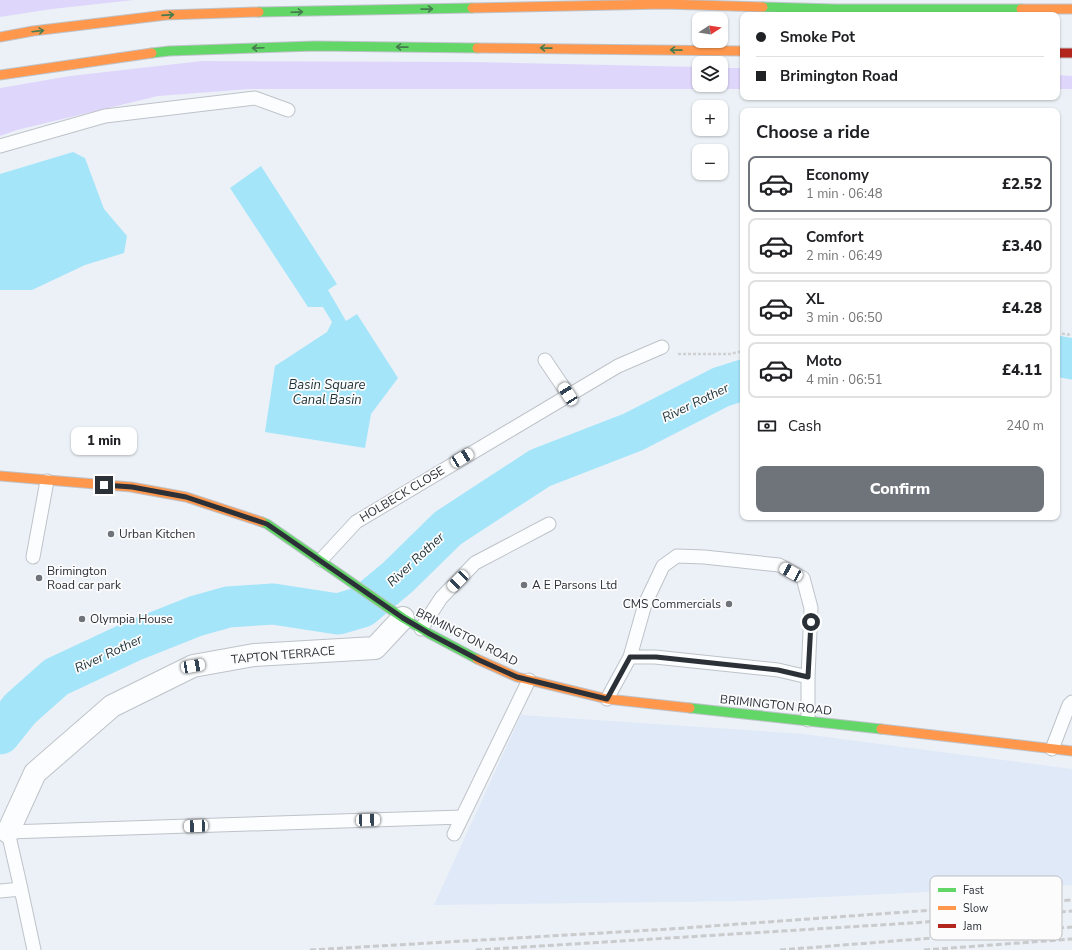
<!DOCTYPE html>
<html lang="en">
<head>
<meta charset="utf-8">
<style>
  :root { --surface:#fff; --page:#f6f6f6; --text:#202124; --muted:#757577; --line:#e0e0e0; --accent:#6f747b }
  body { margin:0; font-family:"Nunito Sans",sans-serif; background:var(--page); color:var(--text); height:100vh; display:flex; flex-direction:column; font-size:15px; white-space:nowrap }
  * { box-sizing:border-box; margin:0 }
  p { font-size:13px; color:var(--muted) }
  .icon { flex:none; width:22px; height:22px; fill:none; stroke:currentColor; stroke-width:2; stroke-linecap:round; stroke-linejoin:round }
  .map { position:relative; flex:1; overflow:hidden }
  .sheet { position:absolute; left:740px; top:108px; width:320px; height:412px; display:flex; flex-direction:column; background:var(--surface); border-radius:8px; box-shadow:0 1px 3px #0004 }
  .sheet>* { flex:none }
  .banner { position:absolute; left:740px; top:12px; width:320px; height:88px; border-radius:8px; box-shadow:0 1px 3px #0004; display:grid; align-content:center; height:88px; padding:0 16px; background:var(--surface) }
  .needle { width:26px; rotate:78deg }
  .controls { position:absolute; left:692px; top:12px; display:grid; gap:8px }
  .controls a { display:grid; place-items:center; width:36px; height:36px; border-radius:8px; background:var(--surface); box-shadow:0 1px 3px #0004; font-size:20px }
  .end { position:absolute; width:18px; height:18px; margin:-9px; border:5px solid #2c3138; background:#fff; box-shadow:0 0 0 2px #fff }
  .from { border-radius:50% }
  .bubble { position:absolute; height:28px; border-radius:8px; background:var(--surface); box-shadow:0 1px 3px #0004; font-size:13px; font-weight:800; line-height:28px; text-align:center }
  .car { position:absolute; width:12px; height:24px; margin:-12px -6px; border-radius:5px; box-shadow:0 0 3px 1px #0007; background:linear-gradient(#fff 24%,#345 0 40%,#fff 0 76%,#345 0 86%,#fff 0) }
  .banner b { display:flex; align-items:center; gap:14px; height:38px; font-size:15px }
  .banner b+b { border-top:1px solid var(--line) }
  .banner i { width:10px; height:10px; background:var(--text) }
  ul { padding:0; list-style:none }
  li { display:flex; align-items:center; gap:12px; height:56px; margin:0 8px 6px; padding:0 8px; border:2px solid var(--line); border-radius:8px }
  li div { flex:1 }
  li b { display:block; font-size:15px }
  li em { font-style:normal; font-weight:800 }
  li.active { border-color:var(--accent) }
  li>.icon { width:36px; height:36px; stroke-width:1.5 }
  h2 { padding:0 16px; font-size:18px; line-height:48px }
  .pay { display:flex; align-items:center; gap:10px; height:44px; padding:0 16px; font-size:15px }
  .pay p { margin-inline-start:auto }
  .cta { display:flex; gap:8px; margin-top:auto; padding:8px 16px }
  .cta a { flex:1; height:46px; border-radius:8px; background:var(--accent); color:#fff; font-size:16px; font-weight:800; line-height:46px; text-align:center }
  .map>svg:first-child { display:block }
  .built { fill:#dfe9f7 }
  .green { fill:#dfd7fb }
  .water { fill:#a4e5fa }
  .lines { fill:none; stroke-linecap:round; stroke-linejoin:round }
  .river { stroke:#a4e5fa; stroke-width:41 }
  .lane-casing { stroke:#bec3c9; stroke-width:15 }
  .street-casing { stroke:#bec3c9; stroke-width:24 }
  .fast-casing { stroke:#bec3c9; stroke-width:11 }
  .slow-casing { stroke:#bec3c9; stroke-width:11 }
  .jam-casing { stroke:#bec3c9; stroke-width:11 }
  .path { stroke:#cfd1d2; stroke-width:2.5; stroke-dasharray:3 2; stroke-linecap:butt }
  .lane { stroke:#fcfdfe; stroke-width:13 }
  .street { stroke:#fcfdfe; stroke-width:22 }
  .fast { stroke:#63d668; stroke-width:9 }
  .slow { stroke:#ff974d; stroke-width:9 }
  .jam { stroke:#b3261e; stroke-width:9 }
  .rail { stroke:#c9cbcc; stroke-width:3; stroke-dasharray:6 3; stroke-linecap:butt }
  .oneway { stroke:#457b4e }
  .route { stroke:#2c3138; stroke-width:5 }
  .poi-dot { fill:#6f747b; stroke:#fcfcfc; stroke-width:1.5 }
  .labels { text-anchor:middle; stroke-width:3.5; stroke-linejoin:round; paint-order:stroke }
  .street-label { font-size:12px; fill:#2c3138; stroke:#fcfcfc }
  .poi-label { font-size:12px; fill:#2c3138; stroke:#fcfcfc; text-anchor:start }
  .water-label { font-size:13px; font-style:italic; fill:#1b3137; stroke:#fcfcfc }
  .key { fill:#fcfcfc; stroke:#bebfc1; stroke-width:1 }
  .key-label { font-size:11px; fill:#2c3138 }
</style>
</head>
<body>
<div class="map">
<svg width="1072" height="950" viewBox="0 0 1072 950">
  <rect width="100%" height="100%" fill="#ecf1f7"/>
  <path class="built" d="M521,715L803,734L1072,769V885L742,901L434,905Z"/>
  <path class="green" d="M0,0H134L52,9L0,17Z
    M202,61L473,62L699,67V85H721V68H743V89H251L158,96L17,130L0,136V88L70,76Z
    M1057,75L1072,76V89H1057Z"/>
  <path class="water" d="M73,152L85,158L104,209L127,236L124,253L85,265L32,290H0V174Z
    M261,166L337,284L328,290L346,321L357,314L398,378L371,414L365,448L265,432L275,366L327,332L332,322L323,307H308L230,188Z"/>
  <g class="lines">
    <path class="river" d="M1057,356L1072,359
      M0,734L20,709L56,677L133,641L196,616L228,607L273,604L338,614L362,607L398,577L448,528L540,468L633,432L721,387L743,380"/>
    <g class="lane-casing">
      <path id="lane" d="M0,146L105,116L255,98L288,110
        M545,360L568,394
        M33,557L47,481
        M321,560L356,522L618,366L662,347
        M421,629L441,598L475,563L549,524
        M630,657L645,604L663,566L677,556L704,557L779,565L803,578L811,608L808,677
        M607,699L630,657H655L778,670L808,677V720
        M1052,749L1069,705L1072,702
        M454,834L529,680
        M21,889L34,950
        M0,891L21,889L8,832L462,817"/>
    </g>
    <g class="street-casing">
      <path id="street" d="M8,832L35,773L112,706L193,666L254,655L375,648L403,618"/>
    </g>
    <g class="fast-casing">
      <path id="fast" d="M763,7L836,9H1021
        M259,12L472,8
        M152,53L169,51L315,46L477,48
        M262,522L267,524L403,618L430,634L477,659
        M690,708L881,729"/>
    </g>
    <g class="slow-casing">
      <path id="slow" d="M472,8L664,4L763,7
        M1021,9H1072
        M0,37L33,31L166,15L259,12
        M477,48L743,51
        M0,75L152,53
        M0,476L131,487L186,497L262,522
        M477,659L517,677L607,699L690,708
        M881,729L1072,751"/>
    </g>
    <g class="jam-casing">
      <path id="jam" d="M1057,53H1072"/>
    </g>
    <path class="path" d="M1057,333L1072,335
      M678,354H730L743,351"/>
    <use href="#lane" class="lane"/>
    <use href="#street" class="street"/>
    <use href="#fast" class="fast"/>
    <use href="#slow" class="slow"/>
    <use href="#jam" class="jam"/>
    <path class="rail" d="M310,950L670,929L1072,900
      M476,950L912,923L1072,911
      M780,950L1072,927
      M924,950L1072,939"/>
  </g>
  <defs><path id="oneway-shaft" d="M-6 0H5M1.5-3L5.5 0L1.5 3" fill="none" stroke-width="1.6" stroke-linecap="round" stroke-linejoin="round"/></defs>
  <g class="oneway">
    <use href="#oneway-shaft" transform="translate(427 9) rotate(-1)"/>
    <use href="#oneway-shaft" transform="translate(297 12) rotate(-2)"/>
    <use href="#oneway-shaft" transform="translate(168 15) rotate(-4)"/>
    <use href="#oneway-shaft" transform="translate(38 31) rotate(-7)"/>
    <use href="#oneway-shaft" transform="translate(402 47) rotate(-179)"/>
    <use href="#oneway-shaft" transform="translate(258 48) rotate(178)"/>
    <use href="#oneway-shaft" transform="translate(546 48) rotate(-179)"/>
    <use href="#oneway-shaft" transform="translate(676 50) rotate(-179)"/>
  </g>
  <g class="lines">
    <path class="route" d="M104,485L132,487L186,497L267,524L403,618L430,634L479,660L517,677L607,699L630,657H656L778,670L808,677L811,622"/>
  </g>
  <g class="poi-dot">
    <circle cx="111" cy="534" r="4"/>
    <circle cx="39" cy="578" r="4"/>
    <circle cx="524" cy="585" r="4"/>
    <circle cx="729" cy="604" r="4"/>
    <circle cx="82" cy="619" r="4"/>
  </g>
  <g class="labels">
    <g class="street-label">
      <text transform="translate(402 494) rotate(-31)" y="4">HOLBECK CLOSE</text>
      <text transform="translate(467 637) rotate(27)" y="4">BRIMINGTON ROAD</text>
      <text transform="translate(283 655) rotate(-5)" y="4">TAPTON TERRACE</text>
      <text transform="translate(776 705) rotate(6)" y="4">BRIMINGTON ROAD</text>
    </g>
    <g class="poi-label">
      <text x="119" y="538">Urban Kitchen</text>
      <text x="47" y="575">Brimington<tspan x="47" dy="14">Road car park</tspan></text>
      <text x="532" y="589">A E Parsons Ltd</text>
      <text x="721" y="608" text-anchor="end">CMS Commercials</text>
      <text x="90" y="623">Olympia House</text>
    </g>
    <g class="water-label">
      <text x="327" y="389">Basin Square<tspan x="327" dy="15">Canal Basin</tspan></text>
      <text transform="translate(695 402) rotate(-26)" y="5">River Rother</text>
      <text transform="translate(415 559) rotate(-43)" y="5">River Rother</text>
      <text transform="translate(108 653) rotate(-25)" y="5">River Rother</text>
    </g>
  </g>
  <rect x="930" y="876" width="132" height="64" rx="6" class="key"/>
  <rect x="938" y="888" width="18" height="4" fill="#63d668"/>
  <rect x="938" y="906" width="18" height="4" fill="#ff974d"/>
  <rect x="938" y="924" width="18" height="4" fill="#b3261e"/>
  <g class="key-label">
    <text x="963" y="894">Fast</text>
    <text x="963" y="912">Slow</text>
    <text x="963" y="930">Jam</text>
  </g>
</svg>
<div class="controls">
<a><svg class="needle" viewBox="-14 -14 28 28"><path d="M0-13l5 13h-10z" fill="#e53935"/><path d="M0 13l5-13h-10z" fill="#757577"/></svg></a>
<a><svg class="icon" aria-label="layers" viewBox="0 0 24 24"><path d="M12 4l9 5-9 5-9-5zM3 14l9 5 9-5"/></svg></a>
<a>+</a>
<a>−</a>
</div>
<i class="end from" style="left:811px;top:622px"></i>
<i class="end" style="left:104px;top:485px"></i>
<div class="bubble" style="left:71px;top:427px;width:66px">1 min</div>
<i class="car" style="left:568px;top:394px;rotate:327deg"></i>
<i class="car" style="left:462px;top:458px;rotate:59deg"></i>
<i class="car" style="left:791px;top:572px;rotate:299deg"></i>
<i class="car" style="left:458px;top:581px;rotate:225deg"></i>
<i class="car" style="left:193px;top:666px;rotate:80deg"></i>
<i class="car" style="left:368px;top:820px;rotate:88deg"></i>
<i class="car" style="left:196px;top:826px;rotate:268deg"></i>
<div class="banner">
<b><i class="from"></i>Smoke Pot</b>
<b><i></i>Brimington Road</b>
</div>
<section class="sheet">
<h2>Choose a ride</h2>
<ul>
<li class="active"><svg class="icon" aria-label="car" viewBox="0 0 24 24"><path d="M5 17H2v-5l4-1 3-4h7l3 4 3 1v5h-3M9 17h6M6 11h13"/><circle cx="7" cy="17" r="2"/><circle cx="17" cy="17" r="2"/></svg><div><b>Economy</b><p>1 min · 06:48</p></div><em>£2.52</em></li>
<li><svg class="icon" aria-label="car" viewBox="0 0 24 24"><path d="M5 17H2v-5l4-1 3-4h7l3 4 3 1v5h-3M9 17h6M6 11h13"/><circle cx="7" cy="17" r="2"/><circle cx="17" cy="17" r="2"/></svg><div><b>Comfort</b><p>2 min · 06:49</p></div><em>£3.40</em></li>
<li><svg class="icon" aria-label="car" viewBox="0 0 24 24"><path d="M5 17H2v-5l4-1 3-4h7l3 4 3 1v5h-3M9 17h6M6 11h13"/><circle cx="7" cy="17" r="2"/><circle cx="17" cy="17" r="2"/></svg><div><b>XL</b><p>3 min · 06:50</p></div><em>£4.28</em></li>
<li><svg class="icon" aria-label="car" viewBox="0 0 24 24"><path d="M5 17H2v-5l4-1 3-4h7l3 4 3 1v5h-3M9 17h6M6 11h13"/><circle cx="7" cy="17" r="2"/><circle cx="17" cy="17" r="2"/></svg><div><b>Moto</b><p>4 min · 06:51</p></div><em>£4.11</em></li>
</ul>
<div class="pay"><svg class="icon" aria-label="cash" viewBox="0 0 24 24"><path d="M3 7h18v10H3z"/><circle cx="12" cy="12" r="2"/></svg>Cash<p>240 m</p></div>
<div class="cta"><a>Confirm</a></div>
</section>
</div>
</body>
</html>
